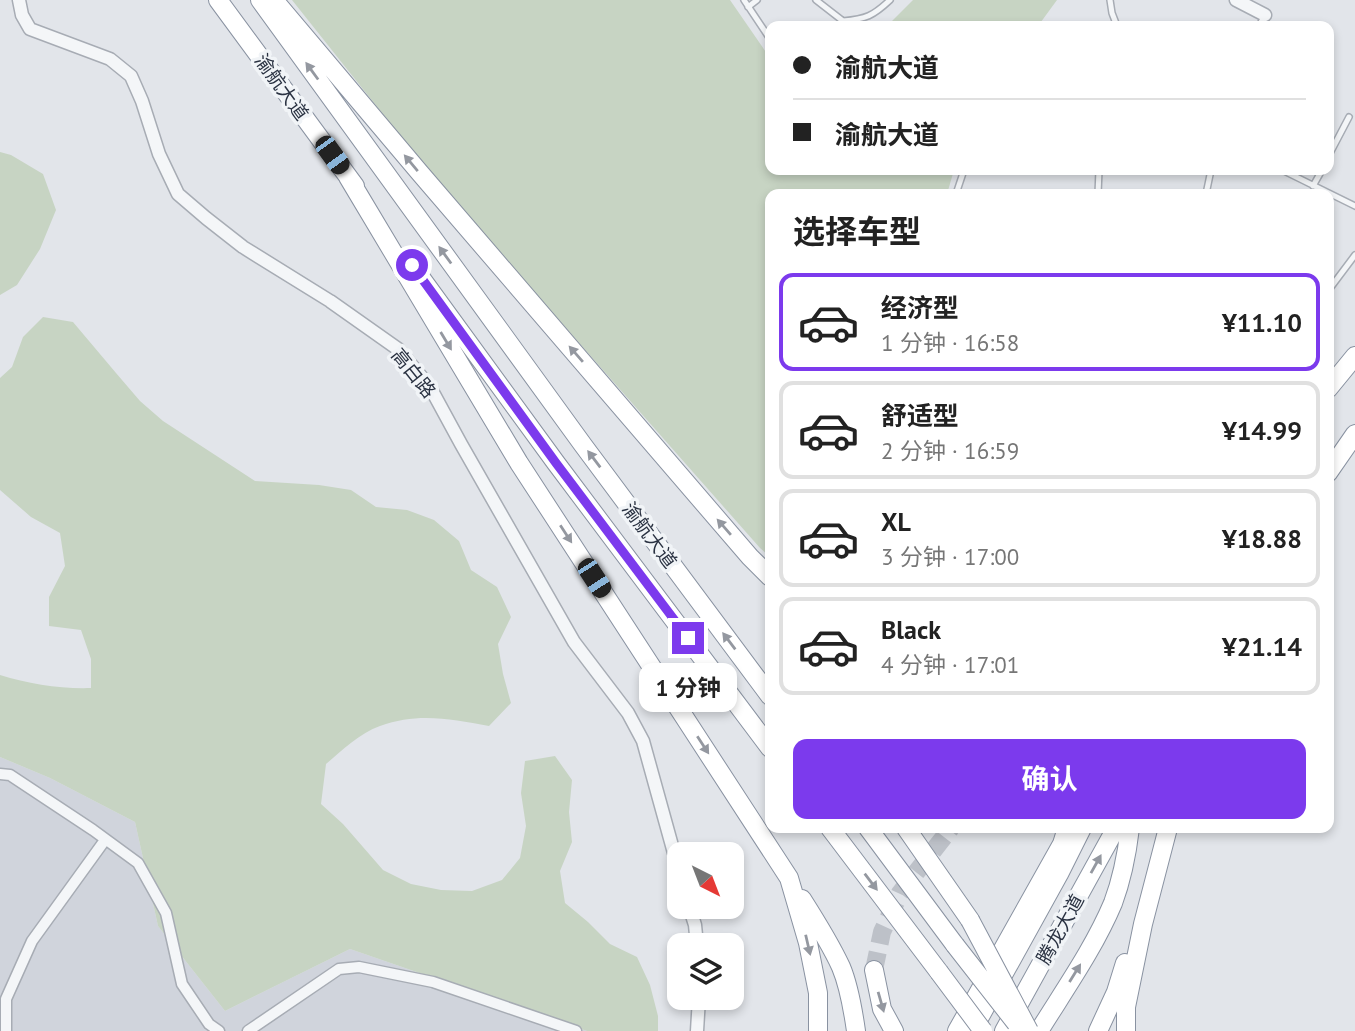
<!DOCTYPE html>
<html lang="zh">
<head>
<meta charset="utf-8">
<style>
  :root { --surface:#fff; --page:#f6f6f6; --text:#222; --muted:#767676; --line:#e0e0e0; --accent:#7c3aed }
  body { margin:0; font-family:"PT Sans","Noto Sans SC",sans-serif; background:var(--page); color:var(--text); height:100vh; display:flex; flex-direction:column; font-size:26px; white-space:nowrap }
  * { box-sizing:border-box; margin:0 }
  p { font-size:23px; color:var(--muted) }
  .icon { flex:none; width:38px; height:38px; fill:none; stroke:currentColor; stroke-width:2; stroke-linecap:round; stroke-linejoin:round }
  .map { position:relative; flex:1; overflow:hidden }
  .details { position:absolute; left:765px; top:189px; width:569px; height:644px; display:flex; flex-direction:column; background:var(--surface); border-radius:14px; box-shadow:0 4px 10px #0003 }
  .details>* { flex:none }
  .hud { position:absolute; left:765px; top:21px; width:569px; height:154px; border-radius:14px; box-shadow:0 4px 10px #0003; display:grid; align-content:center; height:154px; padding:0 28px; background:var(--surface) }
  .needle { width:46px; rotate:138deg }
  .controls { position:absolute; left:667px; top:842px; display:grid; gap:14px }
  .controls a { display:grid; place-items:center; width:77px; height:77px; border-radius:14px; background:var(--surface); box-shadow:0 4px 10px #0003; font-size:35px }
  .end { position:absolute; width:32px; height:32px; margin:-16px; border:9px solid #7c3aed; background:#fff; box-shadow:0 0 0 4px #fff }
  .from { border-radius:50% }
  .bubble { position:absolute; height:49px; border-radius:14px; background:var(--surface); box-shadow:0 4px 10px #0003; font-size:23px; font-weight:700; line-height:49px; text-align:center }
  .car { position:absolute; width:21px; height:42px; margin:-21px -10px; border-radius:9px; box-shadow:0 0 5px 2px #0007; background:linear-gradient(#222 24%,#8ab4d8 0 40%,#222 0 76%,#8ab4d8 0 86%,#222 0) }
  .hud b { display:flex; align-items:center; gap:24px; height:66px; font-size:26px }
  .hud b+b { border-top:2px solid var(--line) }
  .hud i { width:18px; height:18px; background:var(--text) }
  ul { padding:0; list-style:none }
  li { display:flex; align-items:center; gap:21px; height:98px; margin:0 14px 10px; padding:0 14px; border:4px solid var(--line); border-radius:14px }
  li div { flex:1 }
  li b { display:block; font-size:26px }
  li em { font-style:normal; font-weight:700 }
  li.on { border-color:var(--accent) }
  li>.icon { width:63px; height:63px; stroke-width:1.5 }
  h2 { padding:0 28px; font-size:32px; line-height:84px }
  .primary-button { display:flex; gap:14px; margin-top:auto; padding:14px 28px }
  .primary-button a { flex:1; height:80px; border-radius:14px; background:var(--accent); color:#fff; font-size:28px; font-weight:700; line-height:80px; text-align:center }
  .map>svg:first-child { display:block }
  .built { fill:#d0d4dc }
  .green { fill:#c7d4c3 }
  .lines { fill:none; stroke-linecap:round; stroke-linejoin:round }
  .trunk-tunnel { stroke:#bdc1c8; stroke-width:18; stroke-dasharray:18 9; stroke-linecap:butt }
  .service-casing { stroke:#a7acb4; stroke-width:8 }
  .minor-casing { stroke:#a7acb4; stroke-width:13 }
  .tertiary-casing { stroke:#a7acb4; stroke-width:15 }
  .trunk-casing { stroke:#8992a1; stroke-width:20 }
  .service { stroke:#f4f6f8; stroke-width:5 }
  .minor { stroke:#f4f6f8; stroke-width:10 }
  .tertiary { stroke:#f4f6f8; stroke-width:12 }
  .trunk { stroke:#fff; stroke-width:18 }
  .trunk-bridge-casing { stroke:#8992a1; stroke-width:20; stroke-linecap:butt }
  .trunk-bridge { stroke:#fff; stroke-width:18 }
  .oneway { fill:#9498a0 }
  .route { stroke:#7c3aed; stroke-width:9 }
  .labels { text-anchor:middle; stroke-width:7; stroke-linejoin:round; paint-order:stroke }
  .street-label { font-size:19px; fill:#2a3242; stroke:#f1f4f7 }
</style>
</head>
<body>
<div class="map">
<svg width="1355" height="1031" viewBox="0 0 1355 1031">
  <rect width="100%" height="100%" fill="#e2e5ea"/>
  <path class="built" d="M0,757L50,778L135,822L158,926L225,1011L350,949L587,1031H0Z"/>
  <path class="green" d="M292,0H730L770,58V170H954L947,194H770V557L760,548L436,181Z
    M913,0H1057L1038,26H887Z
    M0,152L11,155L43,174L56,210L40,249L17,285L0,295Z
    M43,317L73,322L116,373L140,401L163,421L255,481L319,485L351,490L376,507L407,510L434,520L459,541L471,570L497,587L511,617L498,644L503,674L511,703L489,726C451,719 418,712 380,726C360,733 342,750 326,764L321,804L343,824L383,870L411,884L441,890L472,891L502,880L520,858L526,826L521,793L525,761L555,756L572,780L569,812L572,842L560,871L565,903L588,922L610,944L637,957L650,985L658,1016V1031H587L350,949L225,1011L158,926L135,822L50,778L0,757V675C29,684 61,689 91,688V659L81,630L49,626V597L65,566L60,533L31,517L0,490V378L12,367L23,337Z"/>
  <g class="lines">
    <path class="trunk-tunnel" d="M874,970L882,932L900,893L951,828"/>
    <g class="service-casing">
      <path id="service" d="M744,0L770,39
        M816,0L843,21C866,19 873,16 890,0
        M1110,0L1112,13L1117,26
        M748,7L757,0
        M1259,26L1265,15
        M1328,157L1349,117
        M1282,170L1355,206
        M1313,186L1322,170
        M956,194L964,170
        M1098,194L1099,170
        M1206,194L1211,170
        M1328,291L1355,255"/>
    </g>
    <g class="minor-casing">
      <path id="minor" d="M0,774L10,775L93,830L138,863L166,913L182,984L209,1024L219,1031
        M6,1031V999L32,941L105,840
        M248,1031L339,969L359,967L433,982L576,1031"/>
    </g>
    <g class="tertiary-casing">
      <path id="tertiary" d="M19,0L22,15L30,29L110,59L131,76L142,101L159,154L178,194L206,218L243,247L330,301L398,349L430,387L461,444L574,642L628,713L643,741L679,871
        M1236,0L1265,15
        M689,906L695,925L697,945
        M697,1031L699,998"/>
    </g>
    <g class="trunk-casing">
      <path id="trunk" d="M218,0L355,186
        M260,0L583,445L770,696
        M274,0L420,173L750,557L770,577
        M348,177L519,463L789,878L808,943L818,993V1031
        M416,271L556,463L770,748
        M1328,389L1355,356
        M1328,473L1355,434
        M830,828L939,972
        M868,828L955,945
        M906,828L970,920
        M802,899C816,921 830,943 841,967C849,986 853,1010 856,1031
        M874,970L882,1009L894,1031
        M957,1031L1062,844L1067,828
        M972,1031L1059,874L1082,828
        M1004,1031L1116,828
        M1039,1031C1065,989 1094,948 1113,903C1122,879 1127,853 1130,828
        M1098,1031L1116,992L1125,963
        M1126,1031V1007L1143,924L1168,828"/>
    </g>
    <use href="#service" class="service"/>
    <use href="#minor" class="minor"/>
    <use href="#tertiary" class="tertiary"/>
    <use href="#trunk" class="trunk"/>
    <g class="trunk-bridge-casing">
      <path id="trunk-bridge" d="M970,920L1029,1031
        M955,945L1016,1023
        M939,972L983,1031"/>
    </g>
    <use href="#trunk-bridge" class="trunk-bridge"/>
  </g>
  <defs><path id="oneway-solid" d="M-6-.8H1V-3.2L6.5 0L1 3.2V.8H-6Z" transform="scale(1.75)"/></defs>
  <g class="oneway">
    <use href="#oneway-solid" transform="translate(312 71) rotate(-126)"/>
    <use href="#oneway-solid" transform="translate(411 163) rotate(-130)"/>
    <use href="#oneway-solid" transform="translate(445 255) rotate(-126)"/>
    <use href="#oneway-solid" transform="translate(446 341) rotate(59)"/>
    <use href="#oneway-solid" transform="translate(576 354) rotate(-131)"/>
    <use href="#oneway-solid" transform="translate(594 459) rotate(-127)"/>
    <use href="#oneway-solid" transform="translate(724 527) rotate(-131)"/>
    <use href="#oneway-solid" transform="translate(566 534) rotate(57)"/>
    <use href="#oneway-solid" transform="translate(729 641) rotate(-127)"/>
    <use href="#oneway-solid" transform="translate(703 745) rotate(57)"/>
    <use href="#oneway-solid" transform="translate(1096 864) rotate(-61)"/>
    <use href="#oneway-solid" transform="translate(871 882) rotate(53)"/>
    <use href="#oneway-solid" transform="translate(808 945) rotate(77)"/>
    <use href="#oneway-solid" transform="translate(1075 973) rotate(-58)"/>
    <use href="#oneway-solid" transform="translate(881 1002) rotate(74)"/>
  </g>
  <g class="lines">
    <path class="route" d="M412,265L556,463L688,638"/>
  </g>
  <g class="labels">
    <g class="street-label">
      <text transform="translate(282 87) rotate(54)" y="7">渝航大道</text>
      <text transform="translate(414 373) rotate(51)" y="7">高白路</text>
      <text transform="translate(650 535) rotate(53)" y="7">渝航大道</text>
      <text transform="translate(1060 929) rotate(-61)" y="7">腾龙大道</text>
    </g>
  </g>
</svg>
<div class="controls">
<a><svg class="needle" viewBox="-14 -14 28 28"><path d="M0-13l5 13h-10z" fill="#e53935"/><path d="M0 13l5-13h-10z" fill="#767676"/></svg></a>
<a><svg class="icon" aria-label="layers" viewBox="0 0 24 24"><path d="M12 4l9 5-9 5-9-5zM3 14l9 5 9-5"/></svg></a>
</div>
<i class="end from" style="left:412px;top:265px"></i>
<i class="end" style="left:688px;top:638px"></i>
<div class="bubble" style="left:639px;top:663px;width:98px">1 分钟</div>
<i class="car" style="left:332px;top:155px;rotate:144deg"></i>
<i class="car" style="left:594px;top:578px;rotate:147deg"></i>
<div class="hud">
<b><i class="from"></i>渝航大道</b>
<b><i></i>渝航大道</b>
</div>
<section class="details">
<h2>选择车型</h2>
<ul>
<li class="on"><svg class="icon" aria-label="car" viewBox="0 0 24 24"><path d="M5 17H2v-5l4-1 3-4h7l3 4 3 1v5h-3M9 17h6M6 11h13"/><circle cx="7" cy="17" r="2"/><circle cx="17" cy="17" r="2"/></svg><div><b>经济型</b><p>1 分钟 · 16:58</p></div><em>¥11.10</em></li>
<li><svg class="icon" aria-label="car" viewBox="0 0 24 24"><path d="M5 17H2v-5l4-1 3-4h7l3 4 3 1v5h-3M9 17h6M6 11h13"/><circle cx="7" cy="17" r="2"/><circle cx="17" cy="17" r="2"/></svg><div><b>舒适型</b><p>2 分钟 · 16:59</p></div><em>¥14.99</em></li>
<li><svg class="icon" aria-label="car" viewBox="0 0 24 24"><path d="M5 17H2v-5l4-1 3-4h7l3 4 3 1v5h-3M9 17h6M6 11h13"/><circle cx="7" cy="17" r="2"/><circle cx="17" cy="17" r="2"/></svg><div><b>XL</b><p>3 分钟 · 17:00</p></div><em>¥18.88</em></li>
<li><svg class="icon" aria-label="car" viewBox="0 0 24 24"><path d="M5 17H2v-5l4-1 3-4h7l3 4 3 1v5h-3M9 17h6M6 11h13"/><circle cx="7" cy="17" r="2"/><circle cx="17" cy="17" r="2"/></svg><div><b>Black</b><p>4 分钟 · 17:01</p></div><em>¥21.14</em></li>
</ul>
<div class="primary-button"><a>确认</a></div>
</section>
</div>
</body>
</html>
